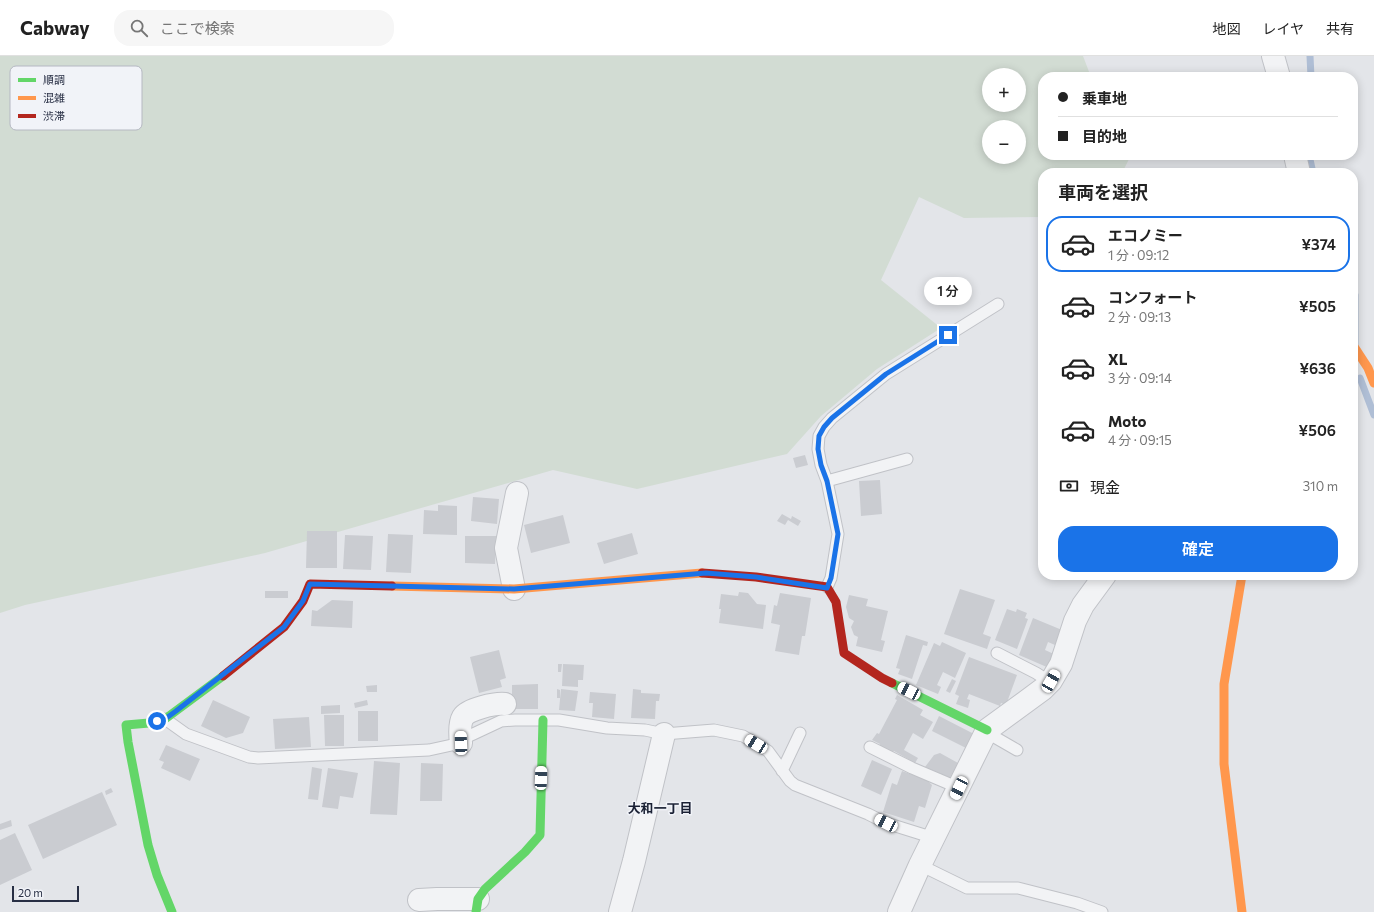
<!DOCTYPE html>
<html lang="ja">
<head>
<meta charset="utf-8">
<style>
  :root { --surface:#fff; --page:#f6f6f6; --text:#222; --muted:#767676; --line:#e0e0e0; --accent:#1a73e8 }
  body { margin:0; font-family:Commissioner,"Noto Sans JP",sans-serif; background:var(--page); color:var(--text); height:100vh; display:flex; flex-direction:column; font-size:15px; white-space:nowrap }
  * { box-sizing:border-box; margin:0 }
  p { font-size:13px; color:var(--muted) }
  .icon { flex:none; width:22px; height:22px; fill:none; stroke:currentColor; stroke-width:2; stroke-linecap:round; stroke-linejoin:round }
  .map { position:relative; flex:1; overflow:hidden }
  .sheet { position:absolute; left:1038px; top:112px; width:320px; height:412px; display:flex; flex-direction:column; background:var(--surface); border-radius:16px; box-shadow:0 2px 10px #0003 }
  .sheet>* { flex:none }
  .hud { position:absolute; left:1038px; top:16px; width:320px; height:88px; border-radius:16px; box-shadow:0 2px 10px #0003; display:grid; align-content:center; height:88px; padding:0 20px; background:var(--surface) }
  .fabs { position:absolute; left:982px; top:12px; display:grid; gap:8px }
  .fabs a { display:grid; place-items:center; width:44px; height:44px; border-radius:50%; background:var(--surface); box-shadow:0 2px 10px #0003; font-size:20px }
  .scale { position:absolute; left:12px; bottom:10px; width:67px; box-sizing:border-box; padding-left:4px; border:2px solid #282f44; border-top:0; font-size:11px; line-height:14px; white-space:nowrap; color:#282f44; -webkit-text-stroke:3px #f1f3f8; paint-order:stroke }
  .end { position:absolute; width:18px; height:18px; margin:-9px; border:5px solid #1a73e8; background:#fff; box-shadow:0 0 0 2px #fff }
  .from { border-radius:50% }
  .bubble { position:absolute; height:28px; border-radius:14px; background:var(--surface); box-shadow:0 2px 10px #0003; font-size:13px; font-weight:600; line-height:28px; text-align:center }
  .car { position:absolute; width:12px; height:24px; margin:-12px -6px; border-radius:5px; box-shadow:0 0 3px 1px #0007; background:linear-gradient(#fff 24%,#345 0 40%,#fff 0 76%,#345 0 86%,#fff 0) }
  .hud b { display:flex; align-items:center; gap:14px; height:38px; font-size:15px }
  .hud b+b { border-top:1px solid var(--line) }
  .hud i { width:10px; height:10px; background:var(--text) }
  ul { padding:0; list-style:none }
  li { display:flex; align-items:center; gap:12px; height:56px; margin:0 8px 6px; padding:0 12px; border:2px solid transparent; border-radius:16px }
  li div { flex:1 }
  li b { display:block; font-size:15px }
  li em { font-style:normal; font-weight:600 }
  li.selected { border-color:var(--accent) }
  li>.icon { width:36px; height:36px; stroke-width:1.5 }
  h2 { padding:0 20px; font-size:18px; line-height:48px }
  .pay { display:flex; align-items:center; gap:10px; height:44px; padding:0 20px; font-size:15px }
  .pay p { margin-inline-start:auto }
  .action { display:flex; gap:8px; margin-top:auto; padding:8px 20px }
  .action a { flex:1; height:46px; border-radius:16px; background:var(--accent); color:#fff; font-size:16px; font-weight:600; line-height:46px; text-align:center }
  header { display:flex; align-items:center; gap:24px; box-sizing:border-box; height:56px; padding:0 20px; background:var(--surface); border-bottom:1px solid var(--line) }
  header strong { font-size:19px }
  nav { display:flex; gap:22px; margin-inline-start:auto; font-size:14px }
  .search { width:280px; height:36px; background:var(--page); display:flex; align-items:center; gap:10px; box-sizing:border-box; padding:0 14px; border-radius:16px; color:var(--muted); font-size:15px }
  .map>svg:first-child { display:block }
  .green { fill:#d2dcd3; fill-rule:evenodd }
  .lines { fill:none; stroke-linecap:round; stroke-linejoin:round }
  .stream { stroke:#afbed5; stroke-width:7 }
  .building { fill:#caccd1 }
  .lane-casing { stroke:#c0c2c7; stroke-width:13 }
  .street-casing { stroke:#c0c2c7; stroke-width:24 }
  .lane { stroke:#f2f3f5; stroke-width:11 }
  .street { stroke:#f2f3f5; stroke-width:22 }
  .fast { stroke:#63d668; stroke-width:9 }
  .slow { stroke:#ff974d; stroke-width:9 }
  .jam { stroke:#b3261e; stroke-width:9 }
  .route { stroke:#1a73e8; stroke-width:5 }
  .labels { text-anchor:middle; stroke-width:3; stroke-linejoin:round; paint-order:stroke }
  .neighbourhood-label { font-size:13px; font-weight:bold; fill:#1a2034; stroke:#f1f3f8 }
  .key { fill:#f1f3f8; stroke:#b5b8c2; stroke-width:1 }
  .key-label { font-size:11px; fill:#282f44 }
</style>
</head>
<body>
<header>
<strong>Cabway</strong>
<div class="search"><svg class="icon" aria-label="search" viewBox="0 0 24 24"><circle cx="10" cy="10" r="6"/><path d="M15 15l6 6"/></svg>ここで検索</div>
<nav><a>地図</a><a>レイヤ</a><a>共有</a></nav>
</header>
<div class="map">
<svg width="1374" height="856" viewBox="0 0 1374 856">
  <rect width="100%" height="100%" fill="#e3e5e9"/>
  <path class="green" d="M0,0H1083L1091,21H1043V99H1127L1129,103L1122,117H1043V161L964,162L919,141L881,224L941,272L877,313L821,360L787,398L637,433L553,414L265,497L25,549L0,557ZM989,19H1019V49H989ZM989,71H1019V101H989Z"/>
  <g class="lines">
    <path class="stream" d="M1310,0L1311,21
      M1309,99L1313,117
      M1353,233L1355,239V288
      M1360,322L1374,359"/>
  </g>
  <path class="building" d="M805,399L808,409L796,412L793,402Z
    M880,424L882,458L861,460L859,425Z
    M473,441L499,443L497,468L471,465Z
    M438,449L457,450V479L423,478L424,454L438,455Z
    M782,458L791,463L792,460L801,465L798,470L788,464L785,469L777,465Z
    M563,459L570,487L531,497L524,469Z
    M307,475H337V512H306Z
    M632,477L638,498L604,508L597,487Z
    M388,478L413,479L411,517L386,516Z
    M345,479L373,480L371,514L343,513Z
    M465,480H496L495,508L465,507Z
    M960,533L995,544L983,578L991,581L987,593L944,578Z
    M265,535H288V542H265Z
    M739,536L748,537L757,548L766,549L763,573L719,567L721,553H719L721,538L738,540Z
    M780,537L811,542L805,580H802L799,599L775,595L780,569L771,567L774,549L777,550Z
    M849,539L868,543L866,550L888,555L881,584L885,585L882,596L856,590L858,581L854,579L851,571L854,565L849,562L846,551Z
    M332,544L353,545L352,572L311,570L312,554L317,555Z
    M1007,553L1016,556L1017,553L1027,557L1025,562L1028,563L1017,593L995,584Z
    M1033,562L1062,574L1055,589L1048,586L1045,594L1056,599L1049,612L1019,599Z
    M906,579L928,586L927,590L923,589L912,623L898,618L900,613L896,612Z
    M942,586L966,597L955,622L943,616L937,629L941,631L938,638L916,629L934,587L940,590Z
    M499,594L506,622L500,624L502,631L479,637L470,601Z
    M969,601L1017,619L1006,649L1001,647L1000,650L969,638L967,643L970,644L968,652L956,648L959,640L955,638Z
    M558,608H562L561,616H558Z
    M563,608L584,609L583,624H578V631L562,630Z
    M952,623L956,625L950,637L946,635Z
    M538,628V653H512V629Z
    M377,629V636H367L366,630Z
    M557,633L560,634V642H557Z
    M561,633L578,635L575,655L559,654Z
    M633,633L641,634V637L660,638L659,645H656L655,663L631,662Z
    M590,636L616,638L614,663L592,661L593,647H589Z
    M897,639L923,654L920,659L933,666L923,683L913,677L904,694L918,702L915,707L894,695L892,697L879,690L880,688L872,684L877,677L879,678L897,644L895,643Z
    M213,644L250,661L243,677L226,682L201,670Z
    M367,644L368,649L355,652L354,647Z
    M340,649V657L321,658V650Z
    M358,655H378V685H358Z
    M324,659H344V690H325Z
    M939,660L974,678L966,692L932,675Z
    M309,661L311,691L275,693L273,663Z
    M166,689L200,703L190,725L161,712L164,706L159,704Z
    M940,697L958,707L950,722L925,711L934,699Z
    M872,704L892,713L881,739L861,730Z
    M374,705L400,707L397,759L370,758Z
    M421,707L443,708L442,745H420Z
    M312,711L322,713L318,744L308,743Z
    M328,712L358,717L353,742L340,740L338,753L322,751Z
    M902,715L927,724L932,729L925,752L919,750L914,766L883,756L892,727L897,729Z
    M111,732L113,736L106,739L105,735Z
    M102,736L117,769L43,803L28,769Z
    M11,764L12,770L0,774V768Z
    M15,777L32,814L0,829V784Z"/>
  <g class="lines">
    <g class="lane-casing">
      <path id="lane" d="M827,425L907,403
        M827,531L831,522L838,478L827,425L821,409L818,393L819,380L824,371L832,362L886,318L998,248
        M997,597L1036,617L1050,626
        M165,663L186,678L249,701L258,702L429,694L461,687L469,680L501,665L515,664H559L607,672L645,674L664,678L714,674L743,680L768,695L790,725L795,729L868,758L886,767L934,782
        M987,674L991,679L1017,694
        M870,691L912,712L959,732
        M782,715L800,677
        M920,809L967,832H1018L1077,847L1102,856"/>
    </g>
    <g class="street-casing">
      <path id="street" d="M1273,0L1279,21
        M1295,99L1299,117
        M514,533L506,492L517,437
        M461,687C460,679 459,668 463,661C468,653 495,647 505,648
        M419,844L437,843H478
        M620,856L634,805L664,678
        M899,856L920,809L987,674L1043,633L1051,625L1061,608L1075,565L1083,549L1105,519"/>
    </g>
    <use href="#lane" class="lane"/>
    <use href="#street" class="street"/>
    <path class="fast" d="M892,627L987,674
      M172,856L157,819L148,789L128,686L126,669L149,667L165,663L223,620
      M476,856L478,843L485,833L525,796L540,779L543,664"/>
    <path class="slow" d="M1353,289L1368,312L1374,327
      M1242,519L1224,628V708L1242,856
      M392,530L514,533L702,517"/>
    <path class="jam" d="M702,517L756,521L827,531L836,546L844,597L882,622L892,627
      M223,620L284,571L303,545L310,528L392,530"/>
  </g>
  <g class="lines">
    <path class="route" d="M157,665L165,663L176,655L284,571L303,545L310,528L514,533L706,517L756,521L827,532L831,522L838,478L827,425L821,409L818,393L819,380L824,371L832,362L886,318L948,279"/>
  </g>
  <g class="labels">
    <g class="neighbourhood-label">
      <text x="660" y="757">大和一丁目</text>
    </g>
  </g>
  <rect x="10" y="10" width="132" height="64" rx="6" class="key"/>
  <rect x="18" y="22" width="18" height="4" fill="#63d668"/>
  <rect x="18" y="40" width="18" height="4" fill="#ff974d"/>
  <rect x="18" y="58" width="18" height="4" fill="#b3261e"/>
  <g class="key-label">
    <text x="43" y="28">順調</text>
    <text x="43" y="46">混雑</text>
    <text x="43" y="64">渋滞</text>
  </g>
</svg>
<div class="fabs">
<a>+</a>
<a>−</a>
</div>
<div class="scale">20 m</div>
<i class="end from" style="left:157px;top:665px"></i>
<i class="end" style="left:948px;top:279px"></i>
<div class="bubble" style="left:924px;top:221px;width:48px">1 分</div>
<i class="car" style="left:1051px;top:625px;rotate:30deg"></i>
<i class="car" style="left:909px;top:635px;rotate:297deg"></i>
<i class="car" style="left:461px;top:687px;rotate:358deg"></i>
<i class="car" style="left:756px;top:688px;rotate:301deg"></i>
<i class="car" style="left:541px;top:722px;rotate:2deg"></i>
<i class="car" style="left:959px;top:732px;rotate:206deg"></i>
<i class="car" style="left:886px;top:767px;rotate:297deg"></i>
<div class="hud">
<b><i class="from"></i>乗車地</b>
<b><i></i>目的地</b>
</div>
<section class="sheet">
<h2>車両を選択</h2>
<ul>
<li class="selected"><svg class="icon" aria-label="car" viewBox="0 0 24 24"><path d="M5 17H2v-5l4-1 3-4h7l3 4 3 1v5h-3M9 17h6M6 11h13"/><circle cx="7" cy="17" r="2"/><circle cx="17" cy="17" r="2"/></svg><div><b>エコノミー</b><p>1 分 · 09:12</p></div><em>¥374</em></li>
<li><svg class="icon" aria-label="car" viewBox="0 0 24 24"><path d="M5 17H2v-5l4-1 3-4h7l3 4 3 1v5h-3M9 17h6M6 11h13"/><circle cx="7" cy="17" r="2"/><circle cx="17" cy="17" r="2"/></svg><div><b>コンフォート</b><p>2 分 · 09:13</p></div><em>¥505</em></li>
<li><svg class="icon" aria-label="car" viewBox="0 0 24 24"><path d="M5 17H2v-5l4-1 3-4h7l3 4 3 1v5h-3M9 17h6M6 11h13"/><circle cx="7" cy="17" r="2"/><circle cx="17" cy="17" r="2"/></svg><div><b>XL</b><p>3 分 · 09:14</p></div><em>¥636</em></li>
<li><svg class="icon" aria-label="car" viewBox="0 0 24 24"><path d="M5 17H2v-5l4-1 3-4h7l3 4 3 1v5h-3M9 17h6M6 11h13"/><circle cx="7" cy="17" r="2"/><circle cx="17" cy="17" r="2"/></svg><div><b>Moto</b><p>4 分 · 09:15</p></div><em>¥506</em></li>
</ul>
<div class="pay"><svg class="icon" aria-label="cash" viewBox="0 0 24 24"><path d="M3 7h18v10H3z"/><circle cx="12" cy="12" r="2"/></svg>現金<p>310 m</p></div>
<div class="action"><a>確定</a></div>
</section>
</div>
</body>
</html>
